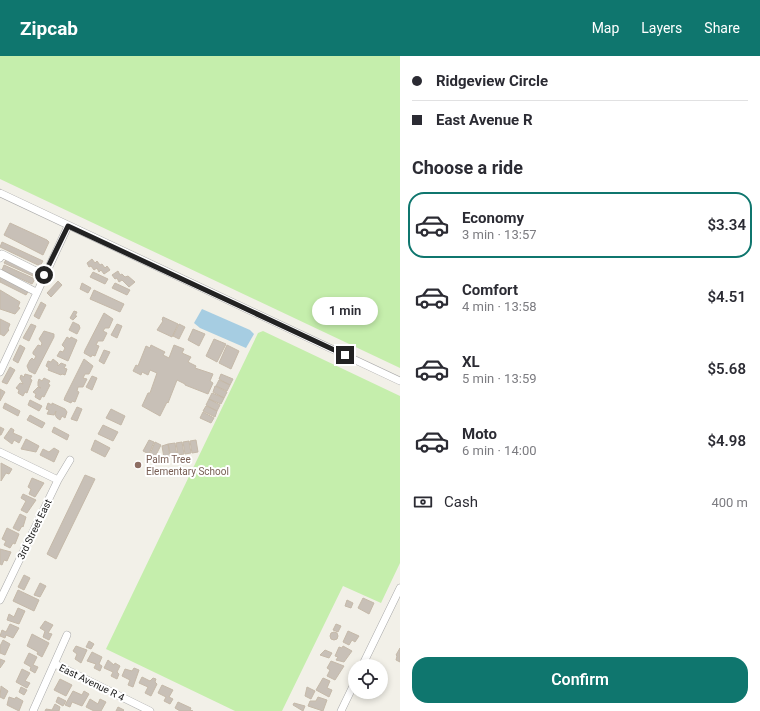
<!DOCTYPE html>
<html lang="en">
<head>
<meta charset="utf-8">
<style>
  :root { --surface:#fff; --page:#f7f7f7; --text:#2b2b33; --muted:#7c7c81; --line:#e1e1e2; --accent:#0f766e }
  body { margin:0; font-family:Roboto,sans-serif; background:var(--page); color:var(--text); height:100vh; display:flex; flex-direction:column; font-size:15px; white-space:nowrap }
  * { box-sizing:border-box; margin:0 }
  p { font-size:13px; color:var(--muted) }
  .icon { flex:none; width:22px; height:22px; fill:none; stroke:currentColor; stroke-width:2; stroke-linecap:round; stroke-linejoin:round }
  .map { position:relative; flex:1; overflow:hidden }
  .side { display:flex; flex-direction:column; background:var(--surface); width:360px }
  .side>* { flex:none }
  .hud { display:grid; align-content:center; height:88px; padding:0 12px; background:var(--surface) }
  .fabs { position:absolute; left:348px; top:603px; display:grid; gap:8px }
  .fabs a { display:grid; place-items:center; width:40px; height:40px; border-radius:50%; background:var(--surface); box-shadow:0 2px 6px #0003; font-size:20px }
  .end { position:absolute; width:18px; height:18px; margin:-9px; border:5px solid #222; background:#fff; box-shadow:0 0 0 2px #fff }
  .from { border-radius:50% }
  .bubble { position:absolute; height:28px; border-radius:14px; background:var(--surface); box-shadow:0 2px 6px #0003; font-size:13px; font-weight:600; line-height:28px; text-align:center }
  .hud b { display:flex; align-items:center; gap:14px; height:38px; font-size:15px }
  .hud b+b { border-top:1px solid var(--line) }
  .hud i { width:10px; height:10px; background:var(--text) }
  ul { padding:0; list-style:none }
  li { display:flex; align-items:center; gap:12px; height:66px; margin:0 8px 6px; padding:0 4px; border:2px solid transparent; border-radius:16px }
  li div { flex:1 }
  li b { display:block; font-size:15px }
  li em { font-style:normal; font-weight:600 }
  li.current { border-color:var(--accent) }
  li>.icon { width:36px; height:36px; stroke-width:1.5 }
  h2 { padding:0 12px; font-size:18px; line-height:48px }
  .pay { display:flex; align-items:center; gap:10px; height:44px; padding:0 12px; font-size:15px }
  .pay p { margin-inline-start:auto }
  .cta { display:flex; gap:8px; margin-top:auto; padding:8px 12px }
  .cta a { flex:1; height:46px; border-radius:16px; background:var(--accent); color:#fff; font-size:16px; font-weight:600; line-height:46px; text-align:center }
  header { display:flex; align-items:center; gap:24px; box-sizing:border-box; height:56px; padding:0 20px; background:var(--accent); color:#fff }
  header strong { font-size:19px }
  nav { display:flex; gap:22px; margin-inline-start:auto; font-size:14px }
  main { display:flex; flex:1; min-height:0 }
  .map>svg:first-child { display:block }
  .grass { fill:#c5eeac }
  .water { fill:#a6cde2 }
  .building { fill:#c8c0b7; stroke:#c5b9a9 }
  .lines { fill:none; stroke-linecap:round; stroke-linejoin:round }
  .minor-casing { stroke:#a9a9a9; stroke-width:8 }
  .minor { stroke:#fff; stroke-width:7 }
  .route { stroke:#222; stroke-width:5 }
  .education-dot { fill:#8d6e63; stroke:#fff; stroke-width:1.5 }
  .labels { text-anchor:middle; stroke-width:4; stroke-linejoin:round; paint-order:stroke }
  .education-label { font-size:10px; fill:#785e54; stroke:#fff; text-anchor:start }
  .street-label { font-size:10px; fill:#222; stroke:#fff }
</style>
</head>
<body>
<header>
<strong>Zipcab</strong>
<nav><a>Map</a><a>Layers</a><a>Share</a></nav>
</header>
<main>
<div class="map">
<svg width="400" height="655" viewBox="0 0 400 655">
  <rect width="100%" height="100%" fill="#f2f0e8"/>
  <path class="grass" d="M0,0H400V312L0,123Z
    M263,275L400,340V507L381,547L343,530L282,655H235L106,593L258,277Z"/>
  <path class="water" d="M202,253L250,274L254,278L246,292L200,272L194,267Z"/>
  <path class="building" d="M10,167L47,184L49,186L43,199L4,179Z
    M2,186L43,205L40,210L0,191Z
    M7,202L37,216L35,221L4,207Z
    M92,203L95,207L97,205L100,209L102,208L105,212L107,210L110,214L104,218L101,214L99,216L97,212L94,214L91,210L89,211L87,207Z
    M4,209L35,223L32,228L2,214Z
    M118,215L120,219L122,218L125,221L128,220L135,226L129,231L122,224L119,226L117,222L115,223L112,219Z
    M93,216L108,223L105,228L90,221Z
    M0,220L29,234L26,239L0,226Z
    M58,225L62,229L51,241L47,237Z
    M82,227L91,232L88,237L80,233Z
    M115,227L130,234L127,239L112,232Z
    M0,234L20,246L18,251L20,252L15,258L0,253Z
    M94,234L124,248L120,256L90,243Z
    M41,246L46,249L39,263L34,260Z
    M74,255L77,256L75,260H77L73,264L70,262Z
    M104,257L113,263L109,272H105L103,275L107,277L103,285H98L96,289L99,290L95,300L92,299L91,301L84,297L85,294Z
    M163,261L178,268L172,281L157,274L163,265L162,264Z
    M0,263L10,268L8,273L9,274L4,280L0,278Z
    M73,266L79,269L80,272L77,278L69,274Z
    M31,268L36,270L29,285L23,282Z
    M117,268L122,270L117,282L111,279Z
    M179,268L185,271L179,283L173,280Z
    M193,273L205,278L199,290L188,284Z
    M44,275L54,278V281L35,318L29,315L27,310L30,304L32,302L34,304L36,300L33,298V296L38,289L41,290L42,287L39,283Z
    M67,281L70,283L71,281L77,284L68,305L57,300L60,295L63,296L65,292L62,289Z
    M214,283L226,288L217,306L206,300Z
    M20,289L25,292L18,307L13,304Z
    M151,289L165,296L163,299L169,302L174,289L184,293L182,297L191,301L188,306L196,310L195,312L213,318L210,325L213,327L208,338L185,329V328L177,324L168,347L167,346L160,360L142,350L148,337H150L157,317L150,314L148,319L142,316L141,319L133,315L136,309L138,310L146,290L150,292Z
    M227,289L239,295L231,313L219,307Z
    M104,294L110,296L104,308L99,305Z
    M53,303L58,307V310L61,307L66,309L64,312L67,313L65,319L62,318L61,319L48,314L49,312L46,310L48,305L51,306Z
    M84,303L93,310L89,318H85L83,322L87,323L83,331H78L77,335L79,336L75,346L72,345L71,347L64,344L65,341Z
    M10,311L15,314L7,328L2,326Z
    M25,318L32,320L30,323L32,324L27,337L25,336L23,340L18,337L19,334L16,332L20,327L23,328L20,322L21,319L24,321Z
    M221,318L233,323L230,329L219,323Z
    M92,320L97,322L92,334L86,331Z
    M44,322L50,325L48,328L50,329L44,341L42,340L40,344L35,341L36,338L33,336L38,331L41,332L38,330V326L39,323L42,325Z
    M219,324L230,329L227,335L216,330Z
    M215,330L227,336L224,342L213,336Z
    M0,333L5,336L0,345Z
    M212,337L224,342L221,348L209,343Z
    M209,343L220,349L217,355L206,349Z
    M30,344L42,350L39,355L28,349Z
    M5,347L20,355L18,360L3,352Z
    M48,347L52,349V347L65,353L67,356L65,362L62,360L60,364L57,362L55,359L56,355L54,359L47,358L49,354L46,353Z
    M206,350L217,355L215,361L203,355Z
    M77,351L82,353L77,365L71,363Z
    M111,353L125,360L121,369L106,362Z
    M203,356L214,362L211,367L200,362Z
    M30,359L45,367L42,372L27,364Z
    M103,369L118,376L113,385L98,378Z
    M0,371L4,373L1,379H0Z
    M54,371L69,379L67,384L52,376Z
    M11,372L14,374L13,377L22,381L19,387L14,384L12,388L4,382Z
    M26,383L39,390L36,396L21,393Z
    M95,384L110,392L105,401L91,394Z
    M149,384L154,386L149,398L143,395Z
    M196,384L198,396L192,397L190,385Z
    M189,385L191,397L185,398L183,386Z
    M155,386L161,389L155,401L150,398Z
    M182,386L184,398L178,399L176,387Z
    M175,387L177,400L171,401L168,388Z
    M168,388L170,401L164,402L162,390Z
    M54,392L59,395L54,406L40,399L43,393L49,396Z
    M1,407L12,413L9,418L6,417L1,425Z
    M85,419L95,423L56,503L47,498Z
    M32,422L44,427L35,441L29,438L31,433L28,431Z
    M23,438L36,444L27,457L21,454L26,445L21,442Z
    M20,458L26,461L23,471L22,470L19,475L13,472Z
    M7,472L19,478L15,488L13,487L10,492L4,489L6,485L2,483Z
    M0,493L11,496L7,505L4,504L2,509L0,508Z
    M24,519L30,522L24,534L18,531Z
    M40,527L46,530L40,541L34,539Z
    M18,534L39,544L34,555L13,545Z
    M363,542L374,547L369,558L358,552Z
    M347,544L353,547L351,552L345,550Z
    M18,552L25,555L19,568L7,564L9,558L14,561Z
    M45,565L53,569L48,577L52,578L49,584L43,581L45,575L40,572Z
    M10,568L19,572L13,582L6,579L5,582L0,580L2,574L6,576Z
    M336,568L341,570L338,576L333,574Z
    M348,575L359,580L355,586L352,584L349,589L343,586Z
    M330 580a4 4 0 1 1 8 0a4 4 0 1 1-8 0Z
    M32,578L49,587L42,601L37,598L38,596L27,590Z
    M3,584L10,588L5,599L0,597V590Z
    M89,585L94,588L91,593L86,591Z
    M76,590L87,594L81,607L75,603L77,598L73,595Z
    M343,590L352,595L344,606L336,604L338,601L335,600L339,591L342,592Z
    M400,592V606L396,604L397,600L396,599Z
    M325,594L332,597L329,602L320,599Z
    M92,596L102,601L99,608L102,610L100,615L94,612L96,608L87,605Z
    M29,597L37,601L33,609L38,611L35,617L30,614L31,611L24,607Z
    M0,603L5,605L0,612Z
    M108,604L114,609L115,607L120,610L117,616L119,618L117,623L111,620L113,616L104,612Z
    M331,605L344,610L335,624L327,620L330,614L327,612Z
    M134,612L139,614L133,631L128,629L130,624L122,620L125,613L132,615Z
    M22,613L30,617L25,625L30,627L27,632L16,626Z
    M142,621L150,625L153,622L156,623L155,626L157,628L151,640L145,637L148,631L139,627Z
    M323,622L330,625L327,632L332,634L329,641L316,634Z
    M60,623L72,629L66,640L54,634Z
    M162,629L173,634L169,641L173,643L170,648L164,645L166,641L158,637Z
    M1,630L8,635L4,643L0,641Z
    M21,631L27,634L24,639L19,636Z
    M307,631L315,635L311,643L305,640Z
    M73,635L82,639L84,635L89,638L82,650L72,646L70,651L65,649Z
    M9,641L15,643L16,641L23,645L19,655L7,649Z
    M58,641L66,645L63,650L56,646Z
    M318,641L327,644L323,655L308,650L310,645H316Z
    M90,643L98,648L100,643L106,646L101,655H94L86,651Z
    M178,646L191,652L190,654L193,655H180L175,652Z
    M294,647L305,650L303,655L293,649Z
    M55,648L60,651L59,655H45L46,653L52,654Z
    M118,651L124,654L123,655H116Z"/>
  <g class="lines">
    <g class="minor-casing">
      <path id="minor" d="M0,137L400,325
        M0,202L2,198L44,219
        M0,217L36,236
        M0,316L68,170
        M0,396L58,424
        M0,544L58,424L70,404
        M55,608L150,655
        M362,610L400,532
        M33,655L67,579
        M341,655L355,626"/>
    </g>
    <use href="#minor" class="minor"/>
  </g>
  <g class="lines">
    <path class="route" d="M44,219L68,170L345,299"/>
  </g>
  <circle class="education-dot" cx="138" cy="409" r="4"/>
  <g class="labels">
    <g class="education-label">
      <text x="146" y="407">Palm Tree<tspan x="146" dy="12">Elementary School</tspan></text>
    </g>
    <g class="street-label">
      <text transform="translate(34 473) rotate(-64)" y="4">3rd Street East</text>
      <text transform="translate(92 626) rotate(26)" y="4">East Avenue R 4</text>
    </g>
  </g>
</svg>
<div class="fabs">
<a><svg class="icon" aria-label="locate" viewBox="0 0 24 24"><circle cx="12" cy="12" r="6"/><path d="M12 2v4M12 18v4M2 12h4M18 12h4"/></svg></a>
</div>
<i class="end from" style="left:44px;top:219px"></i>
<i class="end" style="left:345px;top:299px"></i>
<div class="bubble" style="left:312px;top:241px;width:66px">1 min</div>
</div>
<section class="side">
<div class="hud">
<b><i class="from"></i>Ridgeview Circle</b>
<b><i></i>East Avenue R</b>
</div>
<h2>Choose a ride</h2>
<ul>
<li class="current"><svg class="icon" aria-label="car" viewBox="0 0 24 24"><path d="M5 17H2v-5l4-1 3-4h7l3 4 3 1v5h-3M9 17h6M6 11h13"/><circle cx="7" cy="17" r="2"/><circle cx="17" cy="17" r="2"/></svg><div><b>Economy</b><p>3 min · 13:57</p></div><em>$3.34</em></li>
<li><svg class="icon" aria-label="car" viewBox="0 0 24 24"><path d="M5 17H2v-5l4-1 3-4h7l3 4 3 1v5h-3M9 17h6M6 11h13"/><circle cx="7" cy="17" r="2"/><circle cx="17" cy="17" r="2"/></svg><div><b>Comfort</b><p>4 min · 13:58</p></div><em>$4.51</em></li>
<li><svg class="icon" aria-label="car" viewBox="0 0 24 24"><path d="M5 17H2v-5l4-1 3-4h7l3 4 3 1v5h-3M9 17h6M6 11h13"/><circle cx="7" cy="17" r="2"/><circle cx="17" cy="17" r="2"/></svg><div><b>XL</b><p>5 min · 13:59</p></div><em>$5.68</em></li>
<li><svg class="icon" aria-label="car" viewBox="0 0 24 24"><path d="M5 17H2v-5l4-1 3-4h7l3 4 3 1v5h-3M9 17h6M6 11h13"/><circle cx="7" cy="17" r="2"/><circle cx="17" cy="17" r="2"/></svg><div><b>Moto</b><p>6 min · 14:00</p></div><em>$4.98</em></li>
</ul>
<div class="pay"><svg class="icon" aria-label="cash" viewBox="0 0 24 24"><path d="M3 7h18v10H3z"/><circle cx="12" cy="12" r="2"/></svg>Cash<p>400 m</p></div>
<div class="cta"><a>Confirm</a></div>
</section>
</main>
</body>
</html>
